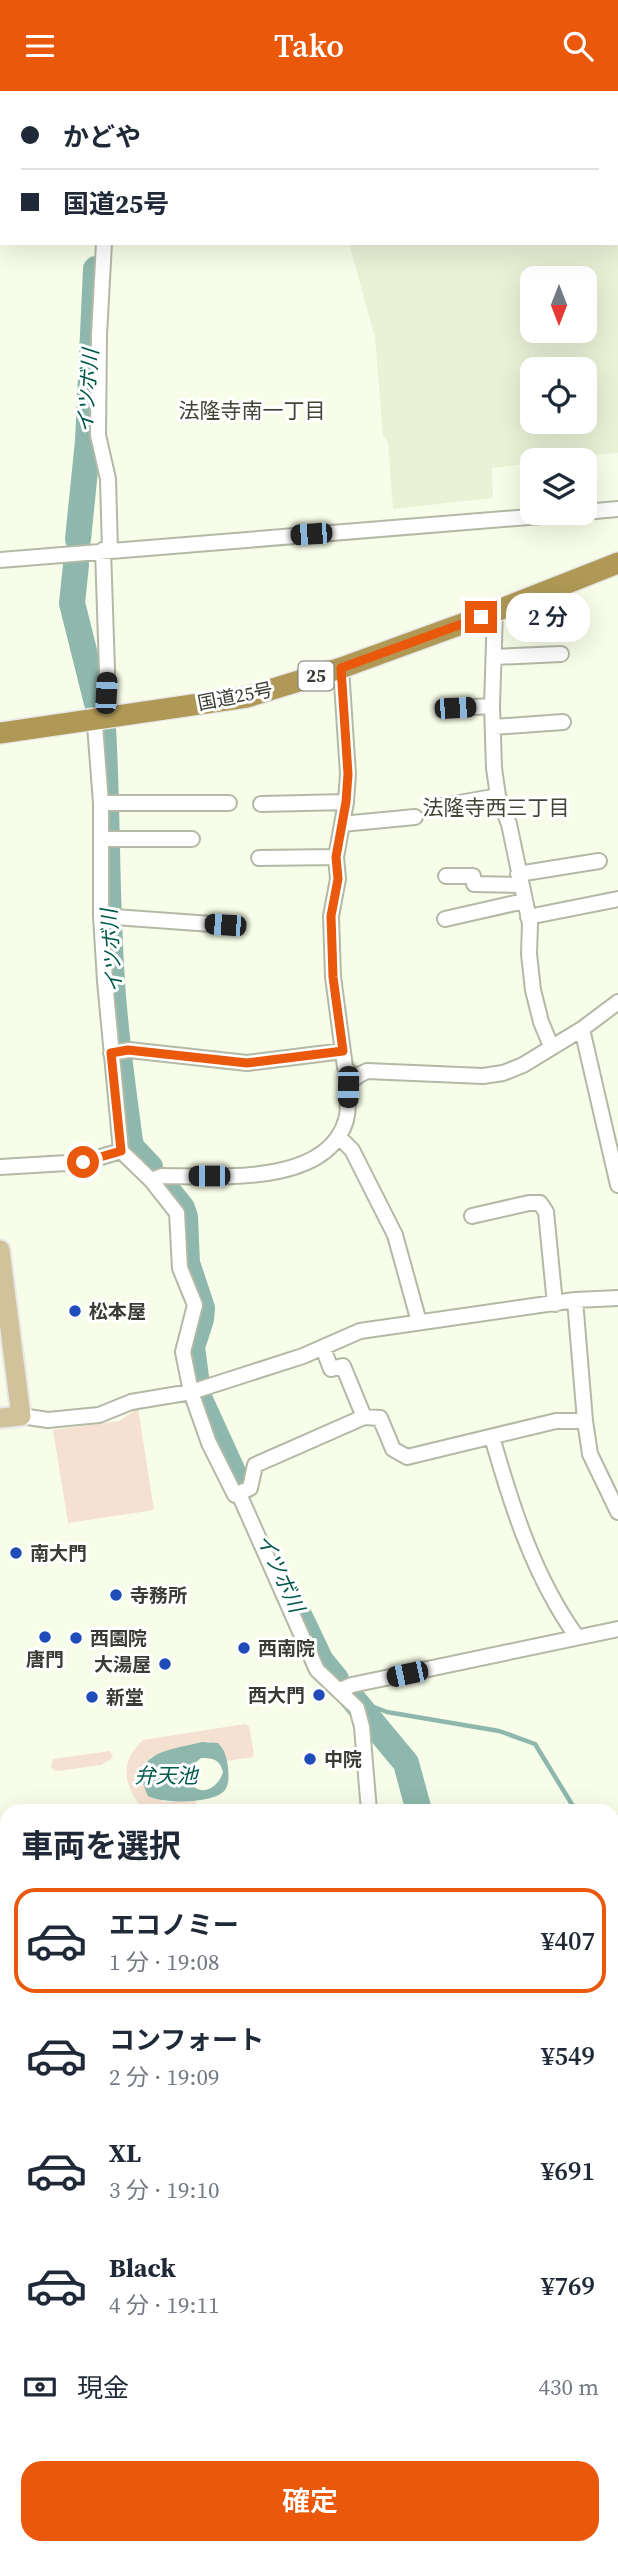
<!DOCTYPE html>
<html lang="ja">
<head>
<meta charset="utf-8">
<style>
  :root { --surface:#fff; --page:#f6f6f7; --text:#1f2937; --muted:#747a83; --line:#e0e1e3; --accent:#ea580c }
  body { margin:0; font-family:"Source Serif 4","Noto Sans JP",serif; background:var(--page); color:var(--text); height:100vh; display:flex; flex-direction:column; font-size:26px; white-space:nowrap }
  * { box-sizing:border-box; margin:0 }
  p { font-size:23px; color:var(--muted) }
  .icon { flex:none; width:38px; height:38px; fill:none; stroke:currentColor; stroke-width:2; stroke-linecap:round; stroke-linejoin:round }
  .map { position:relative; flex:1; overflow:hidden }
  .side { position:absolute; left:0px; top:1713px; width:620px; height:751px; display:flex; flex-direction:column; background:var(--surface); border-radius:21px 21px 0 0; box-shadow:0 7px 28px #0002 }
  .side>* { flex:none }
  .banner { position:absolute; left:0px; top:0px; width:620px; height:154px; box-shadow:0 7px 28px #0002; display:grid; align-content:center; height:154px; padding:0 21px; background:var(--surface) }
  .needle { width:46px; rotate:180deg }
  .tools { position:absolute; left:520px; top:175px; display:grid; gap:14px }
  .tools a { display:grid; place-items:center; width:77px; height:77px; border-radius:14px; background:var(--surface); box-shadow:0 7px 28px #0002; font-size:35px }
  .end { position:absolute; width:32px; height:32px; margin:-16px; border:9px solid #ea580c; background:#fff; box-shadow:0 0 0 4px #fff }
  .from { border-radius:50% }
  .bubble { position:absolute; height:49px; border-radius:21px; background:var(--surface); box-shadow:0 7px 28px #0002; font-size:23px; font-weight:600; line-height:49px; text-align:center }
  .car { position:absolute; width:21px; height:42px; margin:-21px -10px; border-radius:9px; box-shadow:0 0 5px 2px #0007; background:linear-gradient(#222 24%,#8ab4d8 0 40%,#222 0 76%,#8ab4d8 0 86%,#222 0) }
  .banner b { display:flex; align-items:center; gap:24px; height:66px; font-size:26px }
  .banner b+b { border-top:2px solid var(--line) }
  .banner i { width:18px; height:18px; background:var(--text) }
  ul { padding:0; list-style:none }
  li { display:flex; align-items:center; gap:21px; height:105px; margin:0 14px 10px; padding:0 7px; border:4px solid transparent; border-radius:21px }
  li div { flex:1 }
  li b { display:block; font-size:26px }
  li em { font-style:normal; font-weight:600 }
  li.active { border-color:var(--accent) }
  li>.icon { width:63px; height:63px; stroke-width:1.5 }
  h2 { padding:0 21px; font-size:32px; line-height:84px }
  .pay { display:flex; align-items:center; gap:18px; height:77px; padding:0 21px; font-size:26px }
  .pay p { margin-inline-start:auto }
  .primary-button { display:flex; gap:14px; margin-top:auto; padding:14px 21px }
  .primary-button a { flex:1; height:80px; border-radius:21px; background:var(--accent); color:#fff; font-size:28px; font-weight:600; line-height:80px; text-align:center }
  header { display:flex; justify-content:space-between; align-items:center; height:91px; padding:0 21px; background:var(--accent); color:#fff; font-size:32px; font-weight:600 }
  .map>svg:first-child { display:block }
  .built { fill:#e9f1d6; fill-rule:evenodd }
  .green { fill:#f4e1d1 }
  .water { fill:#8eb8ad; fill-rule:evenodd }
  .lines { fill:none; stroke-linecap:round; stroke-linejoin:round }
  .stream { stroke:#8eb8ad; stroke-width:4.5 }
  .river { stroke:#8eb8ad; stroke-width:26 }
  .minor-casing { stroke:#b3b9a6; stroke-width:18 }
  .major-casing { stroke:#e7e8e7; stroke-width:23 }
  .highway-casing { stroke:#e7e8e7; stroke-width:24 }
  .minor { stroke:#fff; stroke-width:14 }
  .major { stroke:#d0c29a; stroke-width:19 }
  .highway { stroke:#b09956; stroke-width:21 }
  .route { stroke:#ea580c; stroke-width:9 }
  .poi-dot { fill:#1f4cb9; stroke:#fff; stroke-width:2.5 }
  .labels { text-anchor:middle; stroke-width:6; stroke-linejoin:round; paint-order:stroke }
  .shield { fill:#fff; stroke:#757772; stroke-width:2 }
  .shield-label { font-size:18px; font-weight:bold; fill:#3a3d35 }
  .street-label { font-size:19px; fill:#3a3d35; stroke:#fff }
  .poi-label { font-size:19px; font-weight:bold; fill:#3a3d35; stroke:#fff; text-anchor:start }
  .water-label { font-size:21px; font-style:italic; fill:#00594b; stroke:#fff }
  .neighbourhood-label { font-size:21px; fill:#414635; stroke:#fff }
</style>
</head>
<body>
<header><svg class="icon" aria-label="menu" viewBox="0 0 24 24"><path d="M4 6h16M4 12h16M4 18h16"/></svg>Tako<svg class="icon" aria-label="search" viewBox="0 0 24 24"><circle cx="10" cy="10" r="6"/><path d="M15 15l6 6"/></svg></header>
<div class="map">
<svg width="618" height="2463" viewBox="0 0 618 2463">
  <rect width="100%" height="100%" fill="#f7fde8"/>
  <path class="built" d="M618,144V362L532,369V372L492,377L493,407L393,418L388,351L383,345L375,247L349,152H618ZM532,187H584V240H532ZM532,278H584V331H532Z"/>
  <path class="green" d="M138,1317L154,1419L68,1432L53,1339L119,1330Z
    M245,1633L249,1635L254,1663L253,1666L227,1670L226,1665L209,1650L150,1666L162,1711L195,1709L197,1714L195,1716L154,1720L143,1718C123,1694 119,1671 143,1649Z
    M110,1660L113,1667L101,1674L58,1680L53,1679L51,1675L53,1668Z
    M618,2043V2463H405V2457H612V2050Z"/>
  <path class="water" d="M202,1651L218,1652C225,1659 227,1667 228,1677C229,1685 229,1693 225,1699C214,1713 163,1713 148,1705C126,1661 171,1659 202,1651ZM201,1667C214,1667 220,1669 223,1681C217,1702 189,1710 189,1677Z"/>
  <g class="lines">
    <path class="stream" d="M358,1610L387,1621L499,1640L535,1653L576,1720
      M612,1779L618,1783"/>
    <path class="river" d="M88,2V0
      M78,448L88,350L96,178
      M76,474L72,512L97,612
      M103,637C108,721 106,806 112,890C115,943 123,997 130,1050L132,1057L150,1076
      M166,1097L182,1117L185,1126L187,1172L202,1217L201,1228L192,1256L196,1286
      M201,1311L238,1392
      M300,1526L321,1570L336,1588
      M352,1607L406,1672L419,1720"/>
    <g class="minor-casing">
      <path id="minor" d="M98,2V0
        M104,152L99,244L98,344L108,388L110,459
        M584,421L618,418
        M103,459L107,579L105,625
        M0,469L578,422
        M495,520L492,615L494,677L498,705L509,733L530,833L529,863L533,899L541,931L551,955
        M494,566L561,563
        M341,577L348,683L346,711L336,766L338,788L331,825L333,886L345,976L353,986
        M455,617L492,615
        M95,634L101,712V825L105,890L121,1060L151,1089L177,1122L180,1177L195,1214L183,1261L191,1301L209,1352L235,1404L250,1397L255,1374L364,1326L380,1327L393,1358L407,1366L556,1330H585
        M493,636L563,631
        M101,712H229
        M261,713L346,711
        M437,716L498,705
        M342,733L415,726
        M101,748H192
        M259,767L336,766
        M518,783L599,770
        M446,785H473L474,793L520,794
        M101,825L225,834
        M528,826L618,808
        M445,828L524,810
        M582,938L618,1094
        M111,962L129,959L247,972L343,960
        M339,1046L352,1059L395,1144L419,1231
        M0,1076L84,1071L121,1060
        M151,1089L162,1085C215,1085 327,1096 346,1029C353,1004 336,994 367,980L483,985L503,982L523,974L582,938L618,911
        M472,1125L529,1112H540L546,1121L555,1213
        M575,1209L585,1330L590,1363L618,1421
        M323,1257L331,1278L343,1275L364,1326
        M21,1325L48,1329L99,1324L131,1311L191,1301L303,1265L360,1240L575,1209L618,1207
        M492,1346C512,1416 534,1486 577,1546
        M239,1403L317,1579L357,1617L362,1636L369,1720
        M340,1599L352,1594L618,1538
        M0,2046L7,2051
        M612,2413L618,2417"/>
    </g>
    <g class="major-casing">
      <path id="major" d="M0,1159L21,1325L0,1327"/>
    </g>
    <g class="highway-casing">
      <path id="highway" d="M0,642L247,606L341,577L481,526L618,472"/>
    </g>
    <use href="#minor" class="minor"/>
    <use href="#major" class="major"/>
    <use href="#highway" class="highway"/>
  </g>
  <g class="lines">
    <path class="route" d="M83,1071L121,1060L111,962L128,959L247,972L343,960L333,886L331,825L338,788L336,766L346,711L348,683L341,577L481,526"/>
  </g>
  <g class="poi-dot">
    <circle cx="75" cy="1220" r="7"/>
    <circle cx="16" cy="1462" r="7"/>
    <circle cx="116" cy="1504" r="7"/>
    <circle cx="45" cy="1546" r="7"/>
    <circle cx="76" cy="1547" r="7"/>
    <circle cx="244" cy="1557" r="7"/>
    <circle cx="165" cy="1573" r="7"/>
    <circle cx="319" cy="1604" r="7"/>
    <circle cx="92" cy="1606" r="7"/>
    <circle cx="310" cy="1668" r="7"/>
  </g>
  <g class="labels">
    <rect class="shield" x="298.5" y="570.5" width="35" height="29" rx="5"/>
    <g class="shield-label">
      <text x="316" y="591">25</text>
    </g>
    <g class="street-label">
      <text transform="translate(235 605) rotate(-11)" y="7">国道25号</text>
    </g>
    <g class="poi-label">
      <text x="89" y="1227">松本屋</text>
      <text x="30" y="1469">南大門</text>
      <text x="130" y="1511">寺務所</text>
      <text x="90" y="1554">西園院</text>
      <text x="258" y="1564">西南院</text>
      <text x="45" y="1575" text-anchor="middle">唐門</text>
      <text x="151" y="1580" text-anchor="end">大湯屋</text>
      <text x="305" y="1611" text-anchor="end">西大門</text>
      <text x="106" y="1613">新堂</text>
      <text x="324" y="1675">中院</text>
    </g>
    <g class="water-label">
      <text transform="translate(88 300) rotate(-86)" y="7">イツボ川</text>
      <text transform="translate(112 860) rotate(-94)" y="7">イツボ川</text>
      <text transform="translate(280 1482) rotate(65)" y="7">イツボ川</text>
      <text x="166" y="1692">弁天池</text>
    </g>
    <g class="neighbourhood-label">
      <text x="252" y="327">法隆寺南一丁目</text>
      <text x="496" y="724">法隆寺西三丁目</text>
    </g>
  </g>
</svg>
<div class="tools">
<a><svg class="needle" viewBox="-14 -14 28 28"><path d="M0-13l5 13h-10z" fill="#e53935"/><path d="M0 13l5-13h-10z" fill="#747a83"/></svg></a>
<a><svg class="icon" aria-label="locate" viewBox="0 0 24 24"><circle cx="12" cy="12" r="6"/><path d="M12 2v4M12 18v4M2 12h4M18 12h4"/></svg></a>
<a><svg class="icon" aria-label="layers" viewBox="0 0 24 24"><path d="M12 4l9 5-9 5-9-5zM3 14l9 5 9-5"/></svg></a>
</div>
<i class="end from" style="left:83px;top:1071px"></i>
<i class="end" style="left:481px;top:526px"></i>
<div class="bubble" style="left:506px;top:502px;width:84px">2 分</div>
<i class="car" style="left:311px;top:443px;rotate:266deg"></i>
<i class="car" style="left:106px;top:602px;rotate:3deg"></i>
<i class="car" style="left:455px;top:617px;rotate:87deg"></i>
<i class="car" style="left:225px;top:834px;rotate:274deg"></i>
<i class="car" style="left:348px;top:996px;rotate:181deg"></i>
<i class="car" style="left:209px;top:1085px;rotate:270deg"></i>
<i class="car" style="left:407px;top:1583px;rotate:258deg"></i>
<div class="banner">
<b><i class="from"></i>かどや</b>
<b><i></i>国道25号</b>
</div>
<section class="side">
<h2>車両を選択</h2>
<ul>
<li class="active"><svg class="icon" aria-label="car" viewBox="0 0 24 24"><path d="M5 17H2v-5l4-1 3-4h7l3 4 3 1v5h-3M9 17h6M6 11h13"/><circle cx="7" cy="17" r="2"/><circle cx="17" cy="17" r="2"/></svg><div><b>エコノミー</b><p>1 分 · 19:08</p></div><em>¥407</em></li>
<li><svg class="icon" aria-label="car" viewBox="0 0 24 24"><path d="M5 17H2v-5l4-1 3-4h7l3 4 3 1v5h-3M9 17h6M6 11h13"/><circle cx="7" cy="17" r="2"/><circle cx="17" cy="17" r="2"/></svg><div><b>コンフォート</b><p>2 分 · 19:09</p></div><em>¥549</em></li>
<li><svg class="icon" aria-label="car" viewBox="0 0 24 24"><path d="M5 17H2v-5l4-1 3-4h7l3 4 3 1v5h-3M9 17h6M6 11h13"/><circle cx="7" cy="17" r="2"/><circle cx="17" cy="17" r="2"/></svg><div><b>XL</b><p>3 分 · 19:10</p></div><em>¥691</em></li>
<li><svg class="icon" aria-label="car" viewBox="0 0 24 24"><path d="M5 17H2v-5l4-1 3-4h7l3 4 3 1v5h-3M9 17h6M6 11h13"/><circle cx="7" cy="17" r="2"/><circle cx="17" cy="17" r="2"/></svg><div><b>Black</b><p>4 分 · 19:11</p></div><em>¥769</em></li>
</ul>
<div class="pay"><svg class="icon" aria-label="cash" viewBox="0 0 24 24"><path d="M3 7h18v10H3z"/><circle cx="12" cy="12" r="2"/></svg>現金<p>430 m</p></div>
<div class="primary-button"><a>確定</a></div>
</section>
</div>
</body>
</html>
